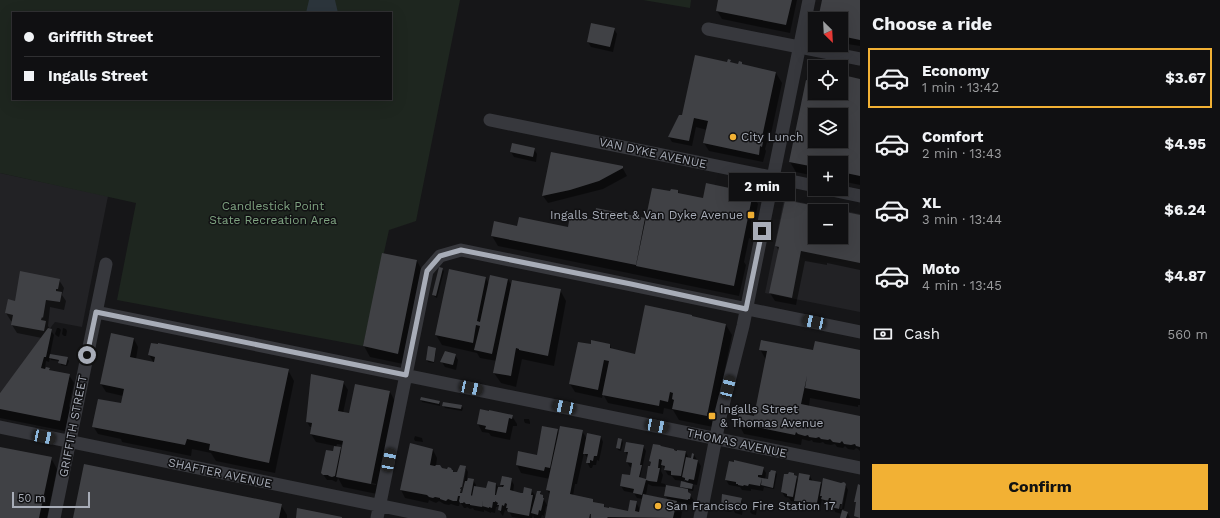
<!DOCTYPE html>
<html lang="en">
<head>
<meta charset="utf-8">
<style>
  :root { --surface:#101012; --page:#1e1e20; --text:#f1f3f6; --muted:#9c9d9f; --line:#303032; --accent:#f2b134 }
  body { margin:0; font-family:"Work Sans",sans-serif; background:var(--page); color:var(--text); height:100vh; display:flex; flex-direction:column; font-size:15px; white-space:nowrap }
  * { box-sizing:border-box; margin:0 }
  p { font-size:13px; color:var(--muted) }
  .icon { flex:none; width:22px; height:22px; fill:none; stroke:currentColor; stroke-width:2; stroke-linecap:round; stroke-linejoin:round }
  .map { position:relative; flex:1; overflow:hidden }
  .side { display:flex; flex-direction:column; background:var(--surface); width:360px }
  .side>* { flex:none }
  .hud { position:absolute; left:12px; top:12px; width:380px; height:88px; border-radius:0px; box-shadow:0 4px 16px #0002,0 0 0 1px var(--line); display:grid; align-content:center; height:88px; padding:0 12px; background:var(--surface) }
  .needle { width:26px; rotate:156deg }
  .buttons { position:absolute; left:808px; top:12px; display:grid; gap:8px }
  .buttons a { display:grid; place-items:center; width:40px; height:40px; border-radius:0px; background:var(--surface); box-shadow:0 4px 16px #0002,0 0 0 1px var(--line); font-size:20px }
  .scale { position:absolute; left:12px; bottom:10px; width:78px; box-sizing:border-box; padding-left:4px; border:2px solid #a8adb8; border-top:0; font-size:11px; line-height:14px; white-space:nowrap; color:#a8adb8; -webkit-text-stroke:3px #111113; paint-order:stroke }
  .end { position:absolute; width:18px; height:18px; margin:-9px; border:5px solid #a8adb8; background:#111; box-shadow:0 0 0 2px #111 }
  .from { border-radius:50% }
  .bubble { position:absolute; height:28px; border-radius:0px; background:var(--surface); box-shadow:0 4px 16px #0002,0 0 0 1px var(--line); font-size:13px; font-weight:700; line-height:28px; text-align:center }
  .car { position:absolute; width:12px; height:24px; margin:-12px -6px; border-radius:5px; box-shadow:0 0 3px 1px #0007; background:linear-gradient(#222 24%,#8ab4d8 0 40%,#222 0 76%,#8ab4d8 0 86%,#222 0) }
  .hud b { display:flex; align-items:center; gap:14px; height:38px; font-size:15px }
  .hud b+b { border-top:1px solid var(--line) }
  .hud i { width:10px; height:10px; background:var(--text) }
  ul { padding:0; list-style:none }
  li { display:flex; align-items:center; gap:12px; height:60px; margin:0 8px 6px; padding:0 4px; border:2px solid transparent; border-radius:0px }
  li div { flex:1 }
  li b { display:block; font-size:15px }
  li em { font-style:normal; font-weight:700 }
  li.current { border-color:var(--accent) }
  li>.icon { width:36px; height:36px; stroke-width:1.5 }
  h2 { padding:0 12px; font-size:18px; line-height:48px }
  .pay { display:flex; align-items:center; gap:10px; height:44px; padding:0 12px; font-size:15px }
  .pay p { margin-inline-start:auto }
  .action { display:flex; gap:8px; margin-top:auto; padding:8px 12px }
  .action a { flex:1; height:46px; border-radius:0px; background:var(--accent); color:#111; font-size:16px; font-weight:700; line-height:46px; text-align:center }
  main { display:flex; flex:1; min-height:0 }
  .map>svg:first-child { display:block }
  .built { fill:#222225; fill-rule:evenodd }
  .green { fill:#1e261f; fill-rule:evenodd }
  .water { fill:#2c353c }
  .shadow { fill:#0007; fill-rule:evenodd }
  .building { fill:#404145; fill-rule:evenodd }
  .lines { fill:none; stroke-linecap:round; stroke-linejoin:round }
  .minor { stroke:#37383d; stroke-width:13 }
  .route { stroke:#a8adb8; stroke-width:5 }
  .poi-dot { fill:#f2b134; stroke:#111113; stroke-width:1.5 }
  .labels { text-anchor:middle; stroke-width:3; stroke-linejoin:round; paint-order:stroke }
  .poi-label { font-size:12px; fill:#a8adb8; stroke:#111113; text-anchor:start }
  .street-label { font-size:12px; fill:#a8adb8; stroke:#111113 }
  .park-label { font-size:12px; fill:#7fa381; stroke:#111113 }
</style>
</head>
<body>
<main>
<div class="map">
<svg width="860" height="518" viewBox="0 0 860 518">
  <rect width="100%" height="100%" fill="#161618"/>
  <path class="built" d="M0,173L108,196L82,327L55,322L0,393Z
    M784,199L860,214V312L765,293ZM815,211H841V237H815Z"/>
  <path class="green" d="M0,0H460L416,221L389,230L363,346L117,300L136,203L0,173ZM13,13H391V99H13Z
    M643,0H691L690,8Z"/>
  <path class="water" d="M309,0H335L338,13H306Z"/>
  <path class="shadow" d="M719,0H797L790,33L722,19L717,11Z
    M823,0H860V46L841,43V19H819Z
    M592,24L614,29L617,34L613,52L591,47L588,42Z
    M730,61L731,63L776,73L782,83L769,143L767,142L765,149L766,151L763,162L709,151L704,143L707,130L696,127L692,146L672,142L669,137L682,116Z
    M843,76L860,80V185L841,181V163H815V176L796,172L790,162L815,83V93H841ZM815,115H841V141H815Z
    M534,149L537,154L536,162L514,157L511,152Z
    M622,167L627,176L603,189L548,203L543,196Z
    M678,191L679,194L704,199L752,194L758,204L751,239L749,238L744,262L746,265L739,296L498,246L492,236L518,227L569,228L595,221L597,210L647,220L671,193Z
    M785,201L835,211H815V237H841V212L860,216V270L827,263V265L805,261L796,305L775,301L770,293L779,251L776,246Z
    M383,254L417,261L423,272L403,364L370,357L364,346Z
    M442,269L444,271L437,298L435,297L433,295Z
    M449,271L486,278L489,284L508,279L512,286L560,290L566,301L554,366L526,360L522,359L516,387L501,383L494,373L497,361L480,358L477,353L442,345L436,335Z
    M59,280L64,288L62,295L66,301L64,310L50,307L48,326L54,335L50,355L67,358L69,361L67,366L61,365L60,361L51,360L50,357L49,362L46,361L45,368L49,369L50,371L69,375L74,383L69,406L70,409L65,431L0,418V395L42,338L17,333L12,325L13,322L11,321L6,313L16,302Z
    M692,318L726,325L732,335L713,427L679,420L673,410L664,408L663,414L608,403L603,394L602,398L575,392L570,384L591,345H610L612,350L636,355Z
    M57,328H59L61,330L59,337L57,336L55,334Z
    M63,328L66,329L67,331L66,336H64L62,334Z
    M111,334L134,339L138,347L136,359L154,363L149,355L288,370L294,381L275,473L216,461L211,453L192,449L191,456L122,442L121,439L98,434L93,426L121,406L123,396L106,392L101,384Z
    M435,349L436,351L434,363L428,362L427,360Z
    M760,349L814,352L860,351V405H858V407L810,398L809,406L860,417V451L858,449L856,448L854,450L848,449L845,446L843,448L837,447L835,444L831,445L825,444L823,442L820,443L813,442L812,440L809,441L802,439L801,445L744,434L738,423L755,417L766,360Z
    M455,355L458,360L456,370L445,367L442,362Z
    M343,382L348,390L343,413L350,414L390,392L396,403L377,494L343,487L338,478L337,481L336,482L332,480H327L322,473L333,452L335,446L316,442L311,434L312,427H310L307,422ZM337,444L344,445L342,452L340,448L336,447ZM344,477L376,484V485L344,479Z
    M422,398L439,401L440,404V406L422,402L421,400Z
    M443,405L461,406L463,408L462,411L445,408Z
    M512,416L517,424V426H513L510,440L491,436L489,433L482,432L478,424Z
    M524,419H529L530,422V424L525,423L524,421Z
    M557,430L559,433L582,431L587,439L601,437L603,442L599,461L597,460L596,465H593L592,468H590L587,462L588,459L584,453L577,484H575L573,496L592,500L594,503L604,505L605,508L628,512L636,502L640,510L643,499L637,498L634,493L624,491L621,486L630,476L632,468L630,467L627,462L628,457L625,451L643,446L646,451L640,478L646,480L652,464L650,461L678,451L686,452L689,459H691L694,455L701,466L697,485L692,484L694,487L693,491L687,490L694,501L693,504H691V505L677,502L682,512L681,518H592V514L589,513L588,518H546L550,495L547,490L550,479L521,473L517,465L537,456ZM662,465L668,475L672,476L675,480L684,481V479L687,484L681,486L683,489L666,486L665,484L661,483L663,475L661,471ZM648,484L652,486L667,487L665,495L668,500L646,495Z
    M415,436L422,438L423,442L415,441L414,439Z
    M619,440H622L623,443L621,451L618,450L617,448Z
    M0,448L51,458L57,469L47,518H0Z
    M433,450L437,458L436,466L441,469L453,471L454,473H458L465,467L468,472L467,479L473,480L476,485V487L487,489L496,484L498,487L503,489L501,484L511,479L514,485L513,492L524,494L531,490L536,497L537,492H540L548,507L546,506L544,516L542,515L541,518H534L533,515L532,518H519L512,517L508,509L507,511L505,510L503,516L502,515L499,510L500,507L498,506L497,507H496L495,513L491,512V513L484,510V512L474,510L473,508L470,509L467,507L466,508H464L460,502L459,506H457L451,504L449,505L444,504L439,501L436,503L429,500L428,503L405,498L401,490ZM464,470H466L462,493L460,492Z
    M763,468L766,473L765,480L768,481L775,472L777,474L774,489L764,487L763,491L751,489V491L742,490L740,487L729,485L726,480Z
    M793,474L799,481L810,476L813,482L823,484H845L848,490L844,509H842V511L847,512L850,518H841L842,514L835,512L833,506L825,504L822,499L820,508L798,506L796,502L791,501L789,498L785,497L782,492L785,475ZM844,487H846L842,509H840Z
    M741,499L744,504L742,515L735,513L733,509L731,512L725,511L722,506Z
    M281,505L287,515V518H74Z
    M752,506L755,507L757,509L756,515L752,514L750,512Z"/>
  <path class="building" d="M718,0H792L786,25L716,11Z
    M822,0H860V40L841,36V19H818Z
    M591,23L615,28L610,47L587,42Z
    M695,55L727,62L728,59L731,60L730,62L738,64L739,61L742,62V64L776,72L761,142H763L762,147L760,146L759,155L703,143L708,121L694,118L689,141L668,137L679,115H682Z
    M843,75L860,79V176L841,172V163H815V167L789,162L806,80L815,82V93H841ZM815,115H841V141H815Z
    M512,143L535,148L533,157L510,152Z
    M551,152L623,166V168L599,181L570,190L542,196Z
    M706,183L753,193L734,286L636,266L652,188L670,191L671,189L678,190V193L703,198Z
    M785,200L836,210L815,211V237H841V211L860,215V263L801,251L792,298L769,293L779,247L775,246Z
    M596,208L645,218L636,265L491,236L494,221L517,226L519,217L568,227L570,215L594,220Z
    M382,253L417,260L398,354L363,346Z
    M439,267L443,268L436,296L432,295Z
    M449,269L486,277L477,321L480,322L490,275L508,279L492,354L474,350L480,326L476,325L473,343L435,335Z
    M20,271L60,279L58,289H56V291L62,292L60,302L46,300L43,318L42,317L41,320L46,321L44,331L11,325L13,315L5,313L8,299L15,301Z
    M512,280L561,289L548,356L519,350V349L516,348L511,376L493,373Z
    M645,305L692,315V316L726,324L707,416L672,409L674,400L672,399L673,393L670,392L668,402L660,400L659,406L602,395L609,361L604,360L598,390L569,384L578,342L591,344V340L610,344V348L635,354Z
    M48,328L52,329L46,357H44L41,368L45,369L46,367L50,368L49,370L70,374L60,421L0,409V393Z
    M111,333L134,338L130,357L154,362L155,357L148,355L151,343L158,344V343L289,369L269,463L209,450L210,444L187,439L185,445L92,427L98,399L121,403L124,389L100,384Z
    M761,340L813,350L815,341L860,350V399L805,388L807,376L801,404L860,416V447L856,446L855,444L851,445L844,444L842,441L840,443L833,442L830,439L828,440L821,439L819,437L816,438L809,437L808,435L805,436L798,434L796,432L795,435L737,423L739,413L754,416L767,351L759,350Z
    M428,346L436,348L434,362L426,360Z
    M445,351L456,354L453,365L440,362Z
    M50,354L68,357L66,365L58,363L59,360L49,358Z
    M311,374L344,381L338,411L349,413L355,384L390,391L371,484L336,477L343,441L310,434L312,423L306,422Z
    M421,397L440,401L439,404L420,400Z
    M443,402L462,405L461,409L442,406Z
    M480,409L489,411V410L513,415L512,419L509,418L506,433L485,429L486,426L477,424Z
    M542,426L558,429L550,468L545,467L544,471L516,465L518,451L537,455Z
    M560,426L583,430L570,494L593,499V502L604,504V507L609,508V507L628,511L630,500L637,501L635,511L639,512L643,494L677,501L673,518L608,517L607,518H591V514H590L589,518H545L550,491L546,490Z
    M587,433L601,436L597,456H594L593,461L590,460V463H586L588,454H583Z
    M618,438L622,439L620,449L616,448Z
    M626,442L644,445L640,465H642L639,477L646,479L648,466H650L651,462L649,461L653,444L660,445L661,446L674,449V450L676,451H677V450L686,451L681,476L671,475V471L664,470L665,466L661,465L662,460L659,459L658,468H660L657,482L649,481L646,480L642,495L633,493L634,489L620,486L622,474L630,475L632,463L626,462L628,452H624Z
    M410,443L433,449L430,465L435,466L436,465H440L442,468L447,469L448,467L451,468L452,470H453V472H457L460,465L466,466L462,487H461L460,489H461L460,493H462L465,481H467L468,478L474,479L471,495L472,496L474,486L486,488L488,481L496,483L495,495H496L498,487H503L504,485H500L502,476L512,478L510,490L521,493H523L524,487L532,489L531,495H533L529,516L508,512L507,510L508,508H506L507,504L505,503L504,506L502,505L501,511L498,510L499,505H497L498,503L495,501V502H493L492,508L489,507V508L482,506L483,500L482,507L470,505V504H466L464,502L463,503H460L459,501L460,496H458L457,501H453L448,499L446,501L440,499V498L435,497L433,498L429,497L427,495L400,490Z
    M334,446L341,447L335,476L332,477L329,476L328,475H323L321,473L326,450L333,451Z
    M0,447L52,457L39,518H0Z
    M692,453L694,454L693,459L698,460L694,480L689,479L688,481L685,480V478L682,477L686,457L691,458Z
    M734,460L764,467L762,475H758V477L762,478L760,486L749,484L748,486L744,485L743,486L738,485V484H736V482L725,480L729,461L734,462Z
    M84,464L282,504L279,518H73Z
    M771,470L776,471L773,488L761,485L762,478L768,479L769,472H770Z
    M789,472L794,473V475L797,476L793,497L787,496V494L781,492L784,474H788Z
    M799,473L810,475L809,480L821,482L817,503L794,501Z
    M823,478L841,483L844,482L846,484L842,504H840L839,509L831,507L832,502H830L831,498H829L828,501L821,499L822,496H820Z
    M681,481L693,484L692,489L680,487Z
    M858,484L860,485V518L854,516L856,502H854Z
    M666,485L688,489V492L691,494L690,499H688V500L664,496Z
    M537,491H541L540,494L543,495V498H544L541,511L539,510L538,515L531,513Z
    M722,494L742,498L739,510L731,508L732,504H730L728,508L721,506Z
    M297,508L342,517V518H296Z
    M842,510L848,512L846,518H840Z"/>
  <g class="lines">
    <path class="minor" d="M708,29L860,59
      M490,120L815,186
      M827,189L860,196
      M96,312L860,468
      M0,427L440,518
      M54,518L106,264
      M377,518L427,271L440,256L461,250C594,277 727,305 860,332
      M700,518L720,417L743,326L809,0"/>
  </g>
  <g class="lines">
    <path class="route" d="M87,355L96,312L406,375L427,271L440,256L461,250L631,284L746,309L762,231"/>
  </g>
  <g class="poi-dot">
    <circle cx="733" cy="137" r="4"/>
    <rect x="747" y="211" width="8" height="8" rx="2"/>
    <rect x="708" y="412" width="8" height="8" rx="2"/>
    <circle cx="658" cy="506" r="4"/>
  </g>
  <g class="labels">
    <g class="poi-label">
      <text x="741" y="141">City Lunch</text>
      <text x="743" y="219" text-anchor="end">Ingalls Street &amp; Van Dyke Avenue</text>
      <text x="720" y="413">Ingalls Street<tspan x="720" dy="14">&amp; Thomas Avenue</tspan></text>
      <text x="666" y="510">San Francisco Fire Station 17</text>
    </g>
    <g class="street-label">
      <text transform="translate(653 153) rotate(12)" y="4">VAN DYKE AVENUE</text>
      <text transform="translate(73 426) rotate(-79)" y="4">GRIFFITH STREET</text>
      <text transform="translate(737 443) rotate(12)" y="4">THOMAS AVENUE</text>
      <text transform="translate(220 473) rotate(12)" y="4">SHAFTER AVENUE</text>
    </g>
    <g class="park-label">
      <text x="273" y="210">Candlestick Point<tspan x="273" dy="14">State Recreation Area</tspan></text>
    </g>
  </g>
</svg>
<div class="buttons">
<a><svg class="needle" viewBox="-14 -14 28 28"><path d="M0-13l5 13h-10z" fill="#e53935"/><path d="M0 13l5-13h-10z" fill="#9c9d9f"/></svg></a>
<a><svg class="icon" aria-label="locate" viewBox="0 0 24 24"><circle cx="12" cy="12" r="6"/><path d="M12 2v4M12 18v4M2 12h4M18 12h4"/></svg></a>
<a><svg class="icon" aria-label="layers" viewBox="0 0 24 24"><path d="M12 4l9 5-9 5-9-5zM3 14l9 5 9-5"/></svg></a>
<a>+</a>
<a>−</a>
</div>
<div class="scale">50 m</div>
<i class="end from" style="left:87px;top:355px"></i>
<i class="end" style="left:762px;top:231px"></i>
<div class="bubble" style="left:729px;top:173px;width:66px">2 min</div>
<i class="car" style="left:814px;top:322px;rotate:282deg"></i>
<i class="car" style="left:728px;top:387px;rotate:14deg"></i>
<i class="car" style="left:471px;top:388px;rotate:102deg"></i>
<i class="car" style="left:564px;top:407px;rotate:282deg"></i>
<i class="car" style="left:657px;top:426px;rotate:101deg"></i>
<i class="car" style="left:44px;top:437px;rotate:102deg"></i>
<i class="car" style="left:389px;top:460px;rotate:11deg"></i>
<div class="hud">
<b><i class="from"></i>Griffith Street</b>
<b><i></i>Ingalls Street</b>
</div>
</div>
<section class="side">
<h2>Choose a ride</h2>
<ul>
<li class="current"><svg class="icon" aria-label="car" viewBox="0 0 24 24"><path d="M5 17H2v-5l4-1 3-4h7l3 4 3 1v5h-3M9 17h6M6 11h13"/><circle cx="7" cy="17" r="2"/><circle cx="17" cy="17" r="2"/></svg><div><b>Economy</b><p>1 min · 13:42</p></div><em>$3.67</em></li>
<li><svg class="icon" aria-label="car" viewBox="0 0 24 24"><path d="M5 17H2v-5l4-1 3-4h7l3 4 3 1v5h-3M9 17h6M6 11h13"/><circle cx="7" cy="17" r="2"/><circle cx="17" cy="17" r="2"/></svg><div><b>Comfort</b><p>2 min · 13:43</p></div><em>$4.95</em></li>
<li><svg class="icon" aria-label="car" viewBox="0 0 24 24"><path d="M5 17H2v-5l4-1 3-4h7l3 4 3 1v5h-3M9 17h6M6 11h13"/><circle cx="7" cy="17" r="2"/><circle cx="17" cy="17" r="2"/></svg><div><b>XL</b><p>3 min · 13:44</p></div><em>$6.24</em></li>
<li><svg class="icon" aria-label="car" viewBox="0 0 24 24"><path d="M5 17H2v-5l4-1 3-4h7l3 4 3 1v5h-3M9 17h6M6 11h13"/><circle cx="7" cy="17" r="2"/><circle cx="17" cy="17" r="2"/></svg><div><b>Moto</b><p>4 min · 13:45</p></div><em>$4.87</em></li>
</ul>
<div class="pay"><svg class="icon" aria-label="cash" viewBox="0 0 24 24"><path d="M3 7h18v10H3z"/><circle cx="12" cy="12" r="2"/></svg>Cash<p>560 m</p></div>
<div class="action"><a>Confirm</a></div>
</section>
</main>
</body>
</html>
